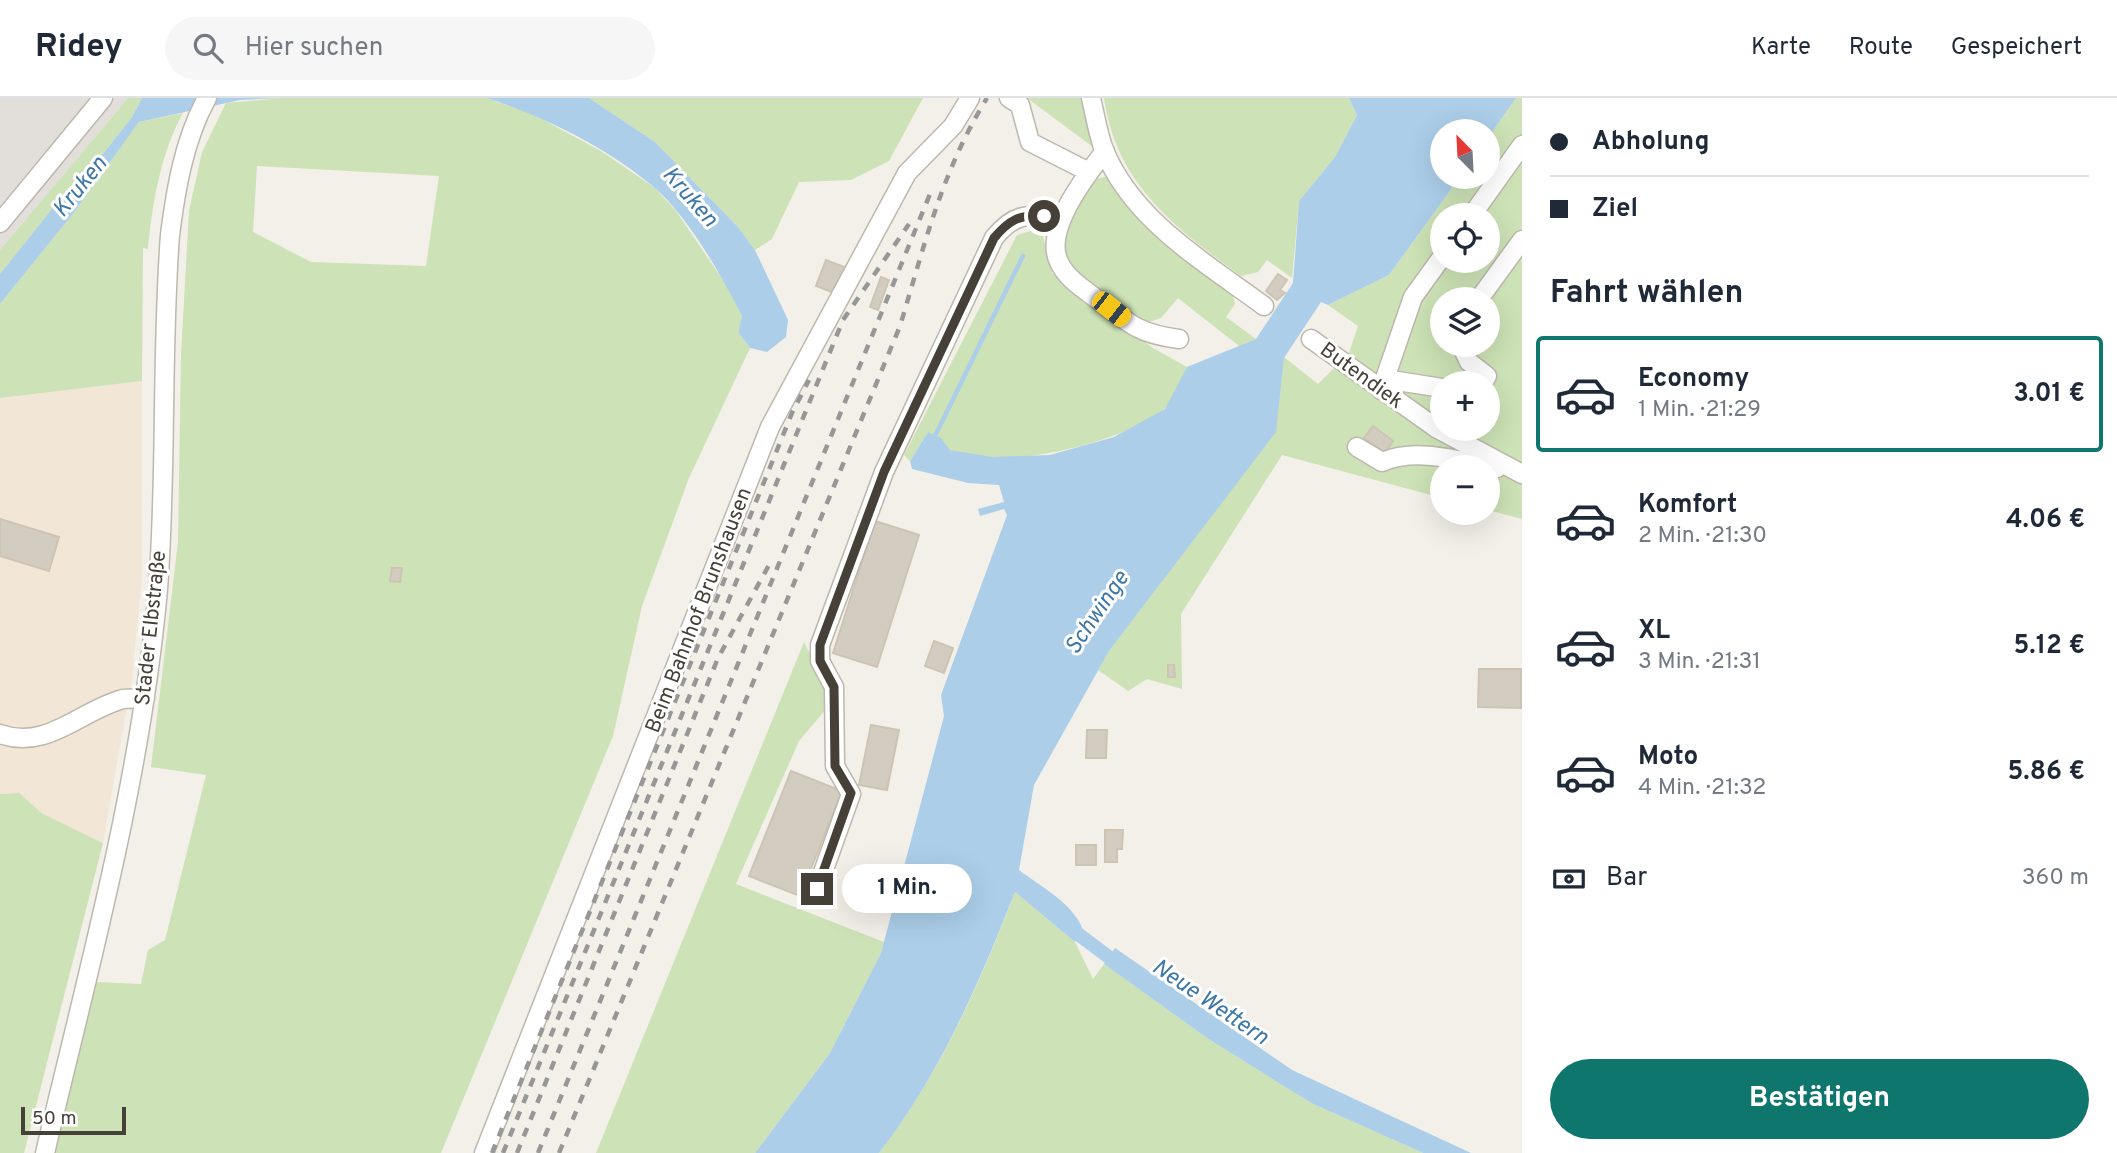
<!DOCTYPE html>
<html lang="de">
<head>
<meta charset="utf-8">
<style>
  :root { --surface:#fff; --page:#f6f6f7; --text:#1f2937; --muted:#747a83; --line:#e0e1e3; --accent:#0f766e }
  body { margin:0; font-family:Overpass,sans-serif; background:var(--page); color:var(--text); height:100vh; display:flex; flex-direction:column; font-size:26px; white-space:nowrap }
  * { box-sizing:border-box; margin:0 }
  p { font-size:23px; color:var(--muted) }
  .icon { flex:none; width:38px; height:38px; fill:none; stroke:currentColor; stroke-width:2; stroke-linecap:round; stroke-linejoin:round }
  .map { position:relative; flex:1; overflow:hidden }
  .side { display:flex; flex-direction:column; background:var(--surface); width:595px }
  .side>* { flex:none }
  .banner { display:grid; align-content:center; height:154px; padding:0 28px; background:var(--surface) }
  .needle { width:46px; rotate:336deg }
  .fabs { position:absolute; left:1430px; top:21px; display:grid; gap:14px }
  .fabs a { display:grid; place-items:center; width:70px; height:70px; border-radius:50%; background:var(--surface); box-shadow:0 7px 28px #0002; font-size:35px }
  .scale { position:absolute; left:21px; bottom:18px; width:105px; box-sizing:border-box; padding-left:7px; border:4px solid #464138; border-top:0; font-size:19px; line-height:24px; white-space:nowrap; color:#464138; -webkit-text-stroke:5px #fff; paint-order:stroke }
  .end { position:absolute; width:32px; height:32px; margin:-16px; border:9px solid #464138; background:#fff; box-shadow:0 0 0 4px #fff }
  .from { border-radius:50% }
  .bubble { position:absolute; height:49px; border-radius:24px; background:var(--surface); box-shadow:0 7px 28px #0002; font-size:23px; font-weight:700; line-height:49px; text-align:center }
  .car { position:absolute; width:21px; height:42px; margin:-21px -10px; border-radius:9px; box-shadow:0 0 5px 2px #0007; background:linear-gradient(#f5c518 24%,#345 0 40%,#f5c518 0 76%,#345 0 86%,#f5c518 0) }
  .banner b { display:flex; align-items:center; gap:24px; height:66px; font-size:26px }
  .banner b+b { border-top:2px solid var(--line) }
  .banner i { width:18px; height:18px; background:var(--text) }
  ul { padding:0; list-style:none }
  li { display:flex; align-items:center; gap:21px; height:116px; margin:0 14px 10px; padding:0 14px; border:4px solid transparent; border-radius:7px }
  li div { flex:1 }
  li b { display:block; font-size:26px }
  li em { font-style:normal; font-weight:700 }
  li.current { border-color:var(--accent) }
  li>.icon { width:63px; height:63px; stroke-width:1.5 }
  h2 { padding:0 28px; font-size:32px; line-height:84px }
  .pay { display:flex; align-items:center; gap:18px; height:77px; padding:0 28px; font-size:26px }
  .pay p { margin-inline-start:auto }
  .cta { display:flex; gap:14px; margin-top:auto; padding:14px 28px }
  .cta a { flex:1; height:80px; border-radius:42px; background:var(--accent); color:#fff; font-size:28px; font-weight:700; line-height:80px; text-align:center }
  header { display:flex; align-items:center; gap:42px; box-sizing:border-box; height:98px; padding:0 35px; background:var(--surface); border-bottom:2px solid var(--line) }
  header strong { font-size:33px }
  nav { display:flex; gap:38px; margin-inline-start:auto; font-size:24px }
  .search { width:490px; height:63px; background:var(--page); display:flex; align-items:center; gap:18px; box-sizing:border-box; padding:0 24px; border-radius:38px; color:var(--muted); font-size:26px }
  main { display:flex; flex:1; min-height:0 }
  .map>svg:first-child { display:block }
  .commercial { fill:#f2e7d7 }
  .industrial { fill:#e2dfda }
  .green { fill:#cde2b6; fill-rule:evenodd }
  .water { fill:#accee9 }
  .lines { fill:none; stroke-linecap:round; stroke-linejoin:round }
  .stream { stroke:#accee9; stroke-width:4.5 }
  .canal { stroke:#accee9; stroke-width:14 }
  .building { fill:#d3ccc0; stroke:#cdc4b4; stroke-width:2 }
  .minor-casing { stroke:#bdb8ad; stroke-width:21 }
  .minor { stroke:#fff; stroke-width:18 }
  .rail { stroke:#979797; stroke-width:4.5; stroke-dasharray:9 9; stroke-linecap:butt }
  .route { stroke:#464138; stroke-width:9 }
  .labels { text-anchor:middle; stroke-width:6; stroke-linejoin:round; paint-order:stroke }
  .street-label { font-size:21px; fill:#464138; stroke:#fff }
  .water-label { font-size:23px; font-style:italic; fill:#3d77a6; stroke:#fff }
</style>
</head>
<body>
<header>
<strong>Ridey</strong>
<div class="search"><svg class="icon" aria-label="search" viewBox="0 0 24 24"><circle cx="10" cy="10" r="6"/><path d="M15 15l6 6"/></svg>Hier suchen</div>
<nav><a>Karte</a><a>Route</a><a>Gespeichert</a></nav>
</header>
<main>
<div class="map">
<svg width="1522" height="1055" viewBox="0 0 1522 1055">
  <rect width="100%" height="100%" fill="#f3f0e9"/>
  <path class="commercial" d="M142,283V480L132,581L103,745L43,716L19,695L0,696V300Z"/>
  <path class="industrial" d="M0,0H128L0,152Z"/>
  <path class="green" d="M128,0H142L132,19L85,79L63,97L0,176V152Z
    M280,0H486L534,17L601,53L655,90L676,113L727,188L742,218L738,234L750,250L689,380L642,508L613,638L441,1055H55L96,884L141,886L148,852L165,842L206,677L151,669L178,444L181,256L189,113L202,54L226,5ZM257,68L439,78L426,168L311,164L253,134Z
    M589,0H923L889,63L851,82L799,84L772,141L755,152L738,129L655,44Z
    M1027,0H1084L1093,49Z
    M1104,0H1349L1357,17L1335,59L1299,103L1292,180L1267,162L1258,174L1241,178C1175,130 1116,86 1104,0Z
    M1516,0H1522V421L1488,412V369H1442V400L1282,357L1181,516L1182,591L1147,581L1128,593L1098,572L1109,553L1275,334L1284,259L1318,286L1349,255L1358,228L1328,207L1389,177L1460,79H1488V40ZM1442,117H1488V163H1442ZM1442,201H1488V247H1442ZM1442,285H1488V331H1442Z
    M183,15C161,54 152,107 148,151L143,150L142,283L0,300V206L72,117L139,24Z
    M1108,78L1231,189L1235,206L1226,219L1256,241L1239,248L1178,200L1161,220L1146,225C1121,206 1053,171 1063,134C1068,117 1083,98 1092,82Z
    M1041,130L1052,175L1153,250L1187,269C1181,282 1174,303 1164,311C1124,345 996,376 948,351C941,347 934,339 928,334L910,363L904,357L1017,137Z
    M804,544L824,584L827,610L799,643L736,786L884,844L881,855L830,955L755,1055H596Z
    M19,695L43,716L103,745L24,1055H0V696Z
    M1015,794L1075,844L1093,881L1104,866L1207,940L1311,1005L1423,1055H879C940,977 980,885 1015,794Z"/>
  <path class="water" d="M142,0H280L240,2L139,24L72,117L0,206V176L63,97L85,79L132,19Z
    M486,0H589L655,44L738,129L755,152L788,222L786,239L767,254L750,250L738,234L742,218C721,177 689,120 655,90C608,50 544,18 486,0Z
    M1349,0H1516L1488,40V33H1442V79H1460L1389,177L1328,207L1321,204L1284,260L1276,334L1109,553L1034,687L1019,772C1041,789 1073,805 1083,832L1075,844L1015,794C979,885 940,977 879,1055H755L830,955L881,855L944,618L941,597L1007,417L1004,411L980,418L978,411L1004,404L999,387L968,385L912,371L910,363L928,334L941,340L950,352L992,359L1050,357L1114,339L1165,311L1187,269L1256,241L1293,185L1299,103L1335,59L1357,17Z
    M1115,850L1292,972L1471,1055H1423L1311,1005L1207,940L1104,866Z"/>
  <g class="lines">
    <path class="stream" d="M934,340L1023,158"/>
    <path class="canal" d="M1066,827L1122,869"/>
  </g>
  <path class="building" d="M826,162L847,170L837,196L816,188Z
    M1278,176L1287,182L1280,192L1285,195L1277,202L1266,193Z
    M881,179L889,182L878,212L870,209Z
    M1373,328L1393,343L1385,355L1364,340Z
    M0,421L59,439L49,473L0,458Z
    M875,423L919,437L877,569L833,555Z
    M392,470H402L400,484L390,483Z
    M934,543L953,550L944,575L925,568Z
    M1168,567H1174L1175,579H1168Z
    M1479,571H1521V610L1478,609Z
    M871,627L899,632L887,692L859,687Z
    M1087,632H1107L1106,660H1086Z
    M791,673L842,693L800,798L749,778Z
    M1105,732H1123L1122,751H1117V764H1105Z
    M1076,747H1096V767H1076Z"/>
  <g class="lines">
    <g class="minor-casing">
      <path id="minor" d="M1009,0L1020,7L1030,44L1089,74
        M1091,0C1095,17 1098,36 1104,52C1133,123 1206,165 1264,208
        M1105,53C1086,78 1043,132 1059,164C1067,182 1087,193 1102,205C1132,228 1141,236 1179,241
        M1472,117L1522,47
        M0,125L103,0
        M1479,201L1522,142
        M1311,241L1436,330L1522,376
        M1461,247L1469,264L1487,278L1483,285
        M1385,281L1442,290
        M1381,292L1413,199L1442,159
        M1357,349L1382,364C1418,349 1459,363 1497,370
        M0,636C47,653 81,612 123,601C129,600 138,601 145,600
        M817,791L851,696L835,668L834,589L820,563V547L884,374L994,140C1016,113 1029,117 1062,120
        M45,1055C89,869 141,682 158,491C167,373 161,255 170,137C176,90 184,42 207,0
        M484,1055L770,329L907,75L953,28L970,0"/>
    </g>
    <use href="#minor" class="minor"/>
    <path class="rail" d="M492,1055L792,315L809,282
      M503,1055L843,222L909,126
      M517,1055L718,560L769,467
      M538,1055L930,96
      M559,1055L900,228C925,146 941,75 987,0"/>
  </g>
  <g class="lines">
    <path class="route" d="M817,791L851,695L835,668L834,589L820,563V547L884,374L994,140C1009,122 1020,116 1044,118"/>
  </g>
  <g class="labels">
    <g class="street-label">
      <text transform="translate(1362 277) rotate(36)" y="7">Butendiek</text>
      <text transform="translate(698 512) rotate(-69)" y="7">Beim Bahnhof Brunshausen</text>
      <text transform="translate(150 530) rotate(-84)" y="7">Stader Elbstraße</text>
    </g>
    <g class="water-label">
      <text transform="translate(79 88) rotate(-51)" y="8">Kruken</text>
      <text transform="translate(691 98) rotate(49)" y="8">Kruken</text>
      <text transform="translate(1096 514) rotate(-56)" y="8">Schwinge</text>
      <text transform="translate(1211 903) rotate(34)" y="8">Neue Wettern</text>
    </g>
  </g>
</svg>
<div class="fabs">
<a><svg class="needle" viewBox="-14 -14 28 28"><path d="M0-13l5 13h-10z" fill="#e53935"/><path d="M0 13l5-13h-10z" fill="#747a83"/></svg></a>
<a><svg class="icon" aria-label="locate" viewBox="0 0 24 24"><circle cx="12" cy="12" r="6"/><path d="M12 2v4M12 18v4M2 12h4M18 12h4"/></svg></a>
<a><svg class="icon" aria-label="layers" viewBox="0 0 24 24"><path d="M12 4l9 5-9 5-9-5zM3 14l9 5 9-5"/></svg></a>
<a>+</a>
<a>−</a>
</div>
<div class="scale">50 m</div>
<i class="end from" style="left:1044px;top:118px"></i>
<i class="end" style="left:817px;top:791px"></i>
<div class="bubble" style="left:842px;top:766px;width:130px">1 Min.</div>
<i class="car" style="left:1111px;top:211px;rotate:128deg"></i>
</div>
<section class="side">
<div class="banner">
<b><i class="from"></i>Abholung</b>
<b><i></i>Ziel</b>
</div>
<h2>Fahrt wählen</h2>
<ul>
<li class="current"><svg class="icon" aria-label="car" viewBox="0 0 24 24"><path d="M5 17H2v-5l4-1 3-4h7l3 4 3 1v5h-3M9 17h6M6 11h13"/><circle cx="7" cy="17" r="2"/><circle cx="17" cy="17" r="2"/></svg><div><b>Economy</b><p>1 Min. · 21:29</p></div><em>3.01 €</em></li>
<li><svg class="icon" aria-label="car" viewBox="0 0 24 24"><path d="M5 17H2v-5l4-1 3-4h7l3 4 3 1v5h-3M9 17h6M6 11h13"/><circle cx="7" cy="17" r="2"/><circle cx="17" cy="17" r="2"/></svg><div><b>Komfort</b><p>2 Min. · 21:30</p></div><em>4.06 €</em></li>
<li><svg class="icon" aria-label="car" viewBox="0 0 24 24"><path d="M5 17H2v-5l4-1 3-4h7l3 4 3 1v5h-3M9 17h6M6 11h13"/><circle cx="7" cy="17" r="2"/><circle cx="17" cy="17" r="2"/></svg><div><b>XL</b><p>3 Min. · 21:31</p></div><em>5.12 €</em></li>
<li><svg class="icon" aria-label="car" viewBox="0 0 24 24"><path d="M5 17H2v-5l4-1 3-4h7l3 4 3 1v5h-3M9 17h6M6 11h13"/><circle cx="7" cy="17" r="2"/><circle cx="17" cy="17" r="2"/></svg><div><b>Moto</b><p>4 Min. · 21:32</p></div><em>5.86 €</em></li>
</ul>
<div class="pay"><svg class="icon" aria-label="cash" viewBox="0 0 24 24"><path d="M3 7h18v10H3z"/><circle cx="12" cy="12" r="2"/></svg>Bar<p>360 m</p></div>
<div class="cta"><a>Bestätigen</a></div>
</section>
</main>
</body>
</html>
